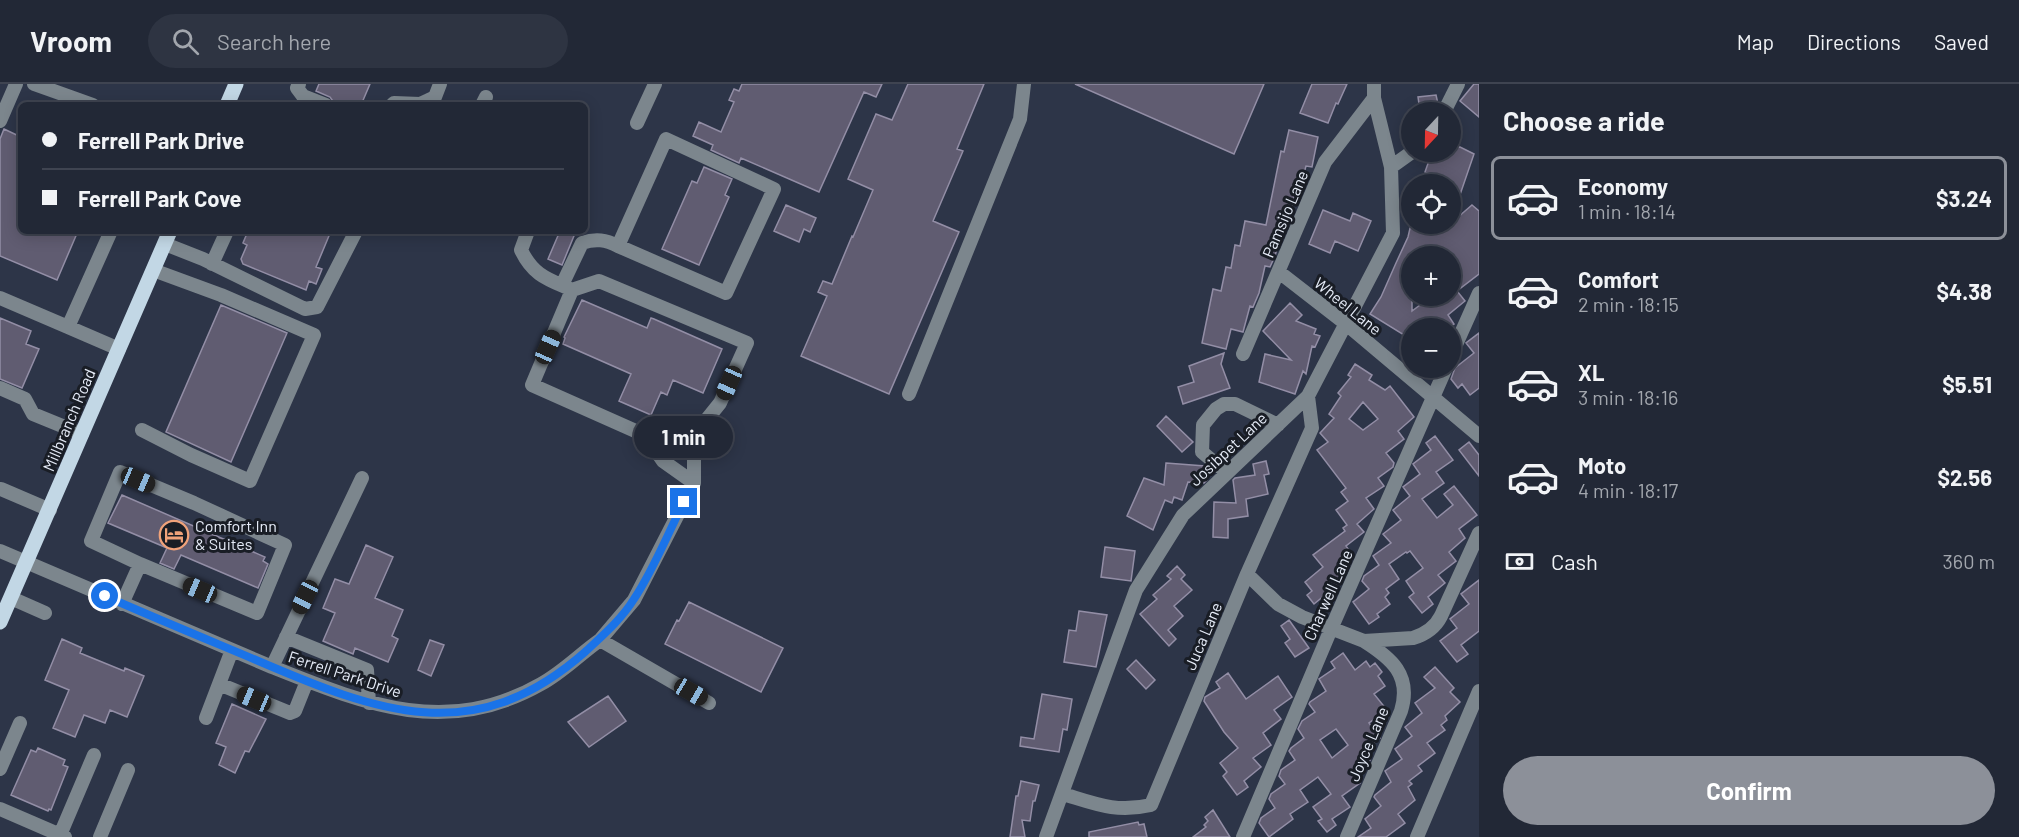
<!DOCTYPE html>
<html lang="en">
<head>
<meta charset="utf-8">
<style>
  :root { --surface:#222836; --page:#2e3442; --text:#f1f3f6; --muted:#a2a6ad; --line:#3f4451; --accent:#8c9099 }
  body { margin:0; font-family:Barlow,sans-serif; background:var(--page); color:var(--text); height:100vh; display:flex; flex-direction:column; font-size:22px; white-space:nowrap }
  * { box-sizing:border-box; margin:0 }
  p { font-size:20px; color:var(--muted) }
  .icon { flex:none; width:33px; height:33px; fill:none; stroke:currentColor; stroke-width:2; stroke-linecap:round; stroke-linejoin:round }
  .map { position:relative; flex:1; overflow:hidden }
  .details { display:flex; flex-direction:column; background:var(--surface); width:540px }
  .details>* { flex:none }
  .hud { position:absolute; left:18px; top:18px; width:570px; height:132px; border-radius:9px; box-shadow:0 3px 15px #0003,0 0 0 2px var(--line); display:grid; align-content:center; height:132px; padding:0 24px; background:var(--surface) }
  .needle { width:39px; rotate:202deg }
  .tools { position:absolute; left:1401px; top:18px; display:grid; gap:12px }
  .tools a { display:grid; place-items:center; width:60px; height:60px; border-radius:50%; background:var(--surface); box-shadow:0 3px 15px #0003,0 0 0 2px var(--line); font-size:30px }
  .end { position:absolute; width:27px; height:27px; margin:-14px; border:8px solid #1a73e8; background:#fff; box-shadow:0 0 0 3px #fff }
  .from { border-radius:50% }
  .bubble { position:absolute; height:42px; border-radius:21px; background:var(--surface); box-shadow:0 3px 15px #0003,0 0 0 2px var(--line); font-size:20px; font-weight:700; line-height:42px; text-align:center }
  .car { position:absolute; width:18px; height:36px; margin:-18px -9px; border-radius:8px; box-shadow:0 0 4px 2px #0007; background:linear-gradient(#222 24%,#8ab4d8 0 40%,#222 0 76%,#8ab4d8 0 86%,#222 0) }
  .hud b { display:flex; align-items:center; gap:21px; height:57px; font-size:22px }
  .hud b+b { border-top:2px solid var(--line) }
  .hud i { width:15px; height:15px; background:var(--text) }
  ul { padding:0; list-style:none }
  li { display:flex; align-items:center; gap:18px; height:84px; margin:0 12px 9px; padding:0 12px; border:3px solid transparent; border-radius:9px }
  li div { flex:1 }
  li b { display:block; font-size:22px }
  li em { font-style:normal; font-weight:700 }
  li.active { border-color:var(--accent) }
  li>.icon { width:54px; height:54px; stroke-width:1.5 }
  h2 { padding:0 24px; font-size:27px; line-height:72px }
  .pay { display:flex; align-items:center; gap:15px; height:66px; padding:0 24px; font-size:22px }
  .pay p { margin-inline-start:auto }
  .button { display:flex; gap:12px; margin-top:auto; padding:12px 24px }
  .button a { flex:1; height:69px; border-radius:36px; background:var(--accent); color:#fff; font-size:24px; font-weight:700; line-height:69px; text-align:center }
  header { display:flex; align-items:center; gap:36px; box-sizing:border-box; height:84px; padding:0 30px; background:var(--surface); border-bottom:2px solid var(--line) }
  header strong { font-size:28px }
  nav { display:flex; gap:33px; margin-inline-start:auto; font-size:21px }
  .search { width:420px; height:54px; background:var(--page); display:flex; align-items:center; gap:15px; box-sizing:border-box; padding:0 21px; border-radius:33px; color:var(--muted); font-size:22px }
  main { display:flex; flex:1; min-height:0 }
  .map>svg:first-child { display:block }
  .building { fill:#605c71; stroke:#938ea6; stroke-width:1.5; fill-rule:evenodd }
  .lines { fill:none; stroke-linecap:round; stroke-linejoin:round }
  .minor { stroke:#7c868d; stroke-width:14 }
  .major { stroke:#c2d7e5; stroke-width:15 }
  .route { stroke:#1a73e8; stroke-width:8 }
  .labels { text-anchor:middle; stroke-width:6; stroke-linejoin:round; paint-order:stroke }
  .street-label { font-size:16px; fill:#e6ecf8; stroke:#191d25 }
  .poi-label { font-size:16px; fill:#e6ecf8; stroke:#191d25; text-anchor:start }
</style>
</head>
<body>
<header>
<strong>Vroom</strong>
<div class="search"><svg class="icon" aria-label="search" viewBox="0 0 24 24"><circle cx="10" cy="10" r="6"/><path d="M15 15l6 6"/></svg>Search here</div>
<nav><a>Map</a><a>Directions</a><a>Saved</a></nav>
</header>
<main>
<div class="map">
<svg width="1479" height="753" viewBox="0 0 1479 753">
  <rect width="100%" height="100%" fill="#2d3548"/>
  <path class="building" d="M319,0H370L361,21L335,20L330,13L316,7Z
    M742,0H882L876,13L864,8L819,108L741,74L739,79L711,66L713,61L693,52L699,38L721,48L734,18L729,16L734,5L739,7Z
    M908,0H984L957,65L963,67L933,137L959,148L889,310L801,272L827,212L818,208L823,197L832,200L852,152L853,153L873,106L848,95L876,30L892,36Z
    M1075,0H1264L1234,70Z
    M1312,0H1347L1338,20L1336,19L1328,39L1300,29Z
    M1474,0H1479V33L1460,17Z
    M1436,11L1438,20L1436,25L1420,27L1418,13Z
    M4,45L21,53V147H78L57,196L0,172V55Z
    M1289,46L1318,53L1312,83L1306,82L1300,104L1296,103L1291,128L1287,127L1275,172L1270,183L1265,182L1259,209L1253,223L1250,222L1243,248L1231,245L1226,265L1202,259L1213,205L1221,207L1226,183L1231,184L1235,161L1240,162L1245,137L1266,141L1281,67L1284,68Z
    M1450,62L1456,65L1458,62L1474,70L1452,134H1450V97L1425,88L1432,68H1450Z
    M704,83L732,95L725,111L729,113L699,181L662,165L692,97L697,99Z
    M786,121L816,134L810,148L804,145L799,158L774,147Z
    M1472,121L1479,127V190L1457,207L1465,217L1448,231L1454,240L1448,244H1412V256L1370,230L1381,213L1396,179L1408,153L1411,140H1450ZM1412,172H1450V212H1432L1412,227Z
    M1323,126L1350,137L1353,129L1371,137L1358,167L1335,157L1330,169L1309,160Z
    M248,147H331L316,183L322,185L316,200L309,197L306,206L243,180L241,175L247,161L243,159Z
    M560,147H576L562,181L548,175Z
    M582,216L647,244L651,234L654,235L722,265L703,309L673,296L667,311L661,308L651,331L619,317L631,290L563,260L565,254L564,253Z
    M1290,219L1302,231L1296,237L1316,245L1314,250L1320,252L1315,263L1312,262L1306,290L1303,287L1295,310L1259,298L1265,270L1291,276L1263,247Z
    M221,221L287,249L231,378L166,348Z
    M0,234L31,247L26,260L39,265L22,304L0,295Z
    M1479,249V304L1470,311L1462,300L1458,304L1451,295L1455,284L1474,269L1466,259Z
    M1224,269L1221,280L1230,304L1183,320L1178,303L1194,298L1189,282Z
    M1355,280L1372,291L1369,296L1385,306L1390,302L1414,333L1398,347L1404,355L1386,369L1394,379L1393,383L1378,394L1384,402L1366,414L1374,425L1357,440L1364,448L1346,462L1353,472L1336,486L1344,494L1342,497L1314,520L1307,511L1312,507L1305,498L1323,483L1313,471L1345,447L1343,444L1347,441L1336,426L1348,417L1341,408L1346,404L1317,366L1328,358L1320,349L1334,334L1329,330L1341,312L1338,309L1351,293L1348,291ZM1363,318L1378,335L1363,346L1349,335Z
    M1166,332L1193,358L1182,368L1157,342Z
    M1435,352L1453,376L1436,388L1444,399L1422,415L1437,434L1453,421L1444,410L1454,402L1477,431L1459,445L1465,454L1449,468L1456,477L1438,491L1445,499L1428,513L1433,520L1422,529L1409,513L1414,509L1406,497L1423,484L1410,467L1407,469L1406,468L1389,480L1399,495L1386,505L1389,509L1385,513L1390,520L1377,530L1379,533L1369,540L1353,518L1369,505L1362,497L1364,492L1379,481L1373,472L1391,459L1383,450L1401,436L1393,426L1410,412L1403,403L1420,390L1413,380L1431,366L1426,359Z
    M1469,358L1479,371V392L1459,366Z
    M1266,377L1269,390L1264,391L1268,410L1246,415L1248,432L1228,435V454L1213,453L1214,418L1236,419L1233,396L1235,394L1255,391L1253,380Z
    M1166,379L1205,382L1208,385L1207,396L1204,399L1188,398L1182,416L1174,413L1172,419L1165,416L1153,446L1127,432L1144,394L1164,401Z
    M122,411L265,473L263,477L268,480L258,504L181,471L174,485L160,479L167,464L108,439Z
    M366,461L393,473L375,514L403,526L392,552L398,555L388,578L355,564L353,570L323,557L335,529L323,524L335,495L349,500Z
    M1105,463L1135,467L1131,497L1101,493Z
    M1177,482L1185,491L1181,495L1192,506L1174,522L1183,532L1168,546L1176,555L1169,562L1140,530L1157,515L1153,511L1171,495L1167,492Z
    M1479,496V547L1461,561L1468,570L1457,578L1440,557L1457,544L1450,535L1469,520L1461,510Z
    M689,518L783,564L761,608L665,560L677,536L679,537Z
    M1079,527L1107,531L1096,583L1064,578L1069,546L1076,547Z
    M1289,536L1309,564L1295,573L1285,559L1290,555L1281,542Z
    M62,555L82,564L80,569L124,587L125,584L144,592L127,633L110,626L105,639L84,631L75,653L53,644L69,606L45,596Z
    M430,556L444,561L431,592L418,586Z
    M1343,569L1355,586L1366,577L1370,583L1375,579L1382,588L1378,592L1385,602L1374,610L1387,626L1369,639L1380,654L1363,667L1370,676L1352,689L1360,699L1342,712L1350,723L1332,735L1336,741L1327,748L1318,737L1322,735L1313,723L1331,710L1318,693L1300,706L1308,718L1290,730L1293,735L1269,753L1259,739L1261,734L1275,724L1269,715L1271,710L1285,700L1279,692L1281,686L1295,676L1289,667L1291,664L1304,654L1298,645L1302,637L1315,628L1309,620L1310,618L1326,607L1319,595L1335,584L1331,578ZM1336,645L1348,661L1332,674L1320,656Z
    M1136,576L1155,596L1146,605L1127,585Z
    M1435,583L1454,604L1450,608L1460,618L1445,632L1447,636L1441,641L1445,646L1427,659L1435,669L1418,682L1422,687L1409,697L1412,700L1408,703L1415,716L1398,730L1405,739L1386,753H1358L1371,744L1365,735L1381,722L1374,713L1375,711L1391,698L1385,687L1402,675L1395,665L1412,652L1405,643L1422,629L1415,619L1435,604L1424,593Z
    M1228,589L1246,615L1278,592L1292,613L1274,626L1281,635L1263,649L1271,661L1253,674L1261,683L1244,697L1248,703L1237,711L1223,692L1227,688L1220,679L1238,664L1224,648L1204,617L1205,613L1220,604L1216,598Z
    M1042,610L1072,615L1067,646L1063,645L1059,668L1020,662L1021,653L1034,655Z
    M608,612L626,637L589,663L568,638Z
    M232,620L266,635L249,668L245,667L235,689L219,681L226,663L216,659Z
    M38,664L65,676L63,681L68,683L51,726L49,725L48,727L11,711L31,666L36,668Z
    M1021,697L1039,701L1035,717H1033L1030,737L1022,736L1025,753H1010L1016,712H1018Z
    M1213,726L1230,753H1193L1206,743L1204,741L1208,737L1205,733Z
    M1138,738L1139,741L1144,740L1147,753H1089V748Z"/>
  <g class="lines">
    <path class="minor" d="M34,0L93,21
      M299,0L297,4L303,12L326,21
      M392,21L394,19L420,20L435,13L440,0
      M482,21L486,13
      M1444,28L1458,0
      M0,37L16,0
      M637,39L655,0
      M1391,83L1412,68
      M111,147L68,243L119,265
      M528,147L521,166C533,191 547,195 570,205
      M165,160L203,175L305,225L317,223L356,147
      M212,180L227,147
      M1279,188L1346,240L1479,352
      M562,201L582,159C596,154 606,156 618,162L726,209L774,105L666,55L618,162
      M0,214L68,243
      M1243,270L1325,78L1374,14
      M1450,274L1479,209
      M0,304L25,315L33,330L82,350
      M909,310L1020,35L1024,0
      M142,346L191,371L250,397L314,251L221,211L153,186
      M658,357L532,301L572,206L599,197L747,259L720,319L691,355
      M1227,389L1202,368L1203,341L1216,325L1224,320H1235L1278,341
      M1,405L50,426
      M0,467L272,583C365,620 446,654 541,600C563,588 580,570 600,556L709,619
      M1247,490L1278,520L1302,533L1364,557
      M11,514L45,529
      M122,520L140,480L91,457L120,388L194,419L285,461L257,529L140,480
      M286,553L367,586L369,619
      M600,556L634,516L694,399V361L684,343L664,347L654,364L663,377L694,399
      M232,566L219,600L290,629L295,627L307,597
      M272,583L362,394
      M206,634L219,600
      M0,685L20,639
      M1063,710C1096,720 1116,729 1151,721L1247,490L1312,344L1308,312
      M0,725L65,753
      M60,751L94,671
      M100,753L128,686
      M1046,753L1136,506L1183,431L1308,312L1393,149L1391,83L1374,14V0
      M1243,753L1331,545L1446,284
      M1347,753L1401,627C1412,591 1391,574 1364,557L1413,554C1426,550 1435,544 1441,532L1479,449
      M1417,753L1479,607"/>
    <path class="major" d="M227,21L236,0
      M0,538L170,147"/>
  </g>
  <g class="lines">
    <path class="route" d="M105,512C155,534 206,555 256,576C377,628 474,666 585,568C602,552 621,536 634,515C653,487 668,449 684,418"/>
  </g>
  <defs>
    <g id="hotel-ring" transform="scale(1.5)"><circle r="9.5" fill="#191d25" stroke="#f0a27a" stroke-width="1.5"/><path d="M-6-4.5h1.5V1H6V5H4.5V3h-9V5H-6ZM-4 0a1.8 1.8 0 1 1 3.6 0ZM.5 0V-2.5h3Q6-2.5 6 0Z" fill="#f0a27a"/></g>
  </defs>
  <g fill-rule="evenodd">
    <use href="#hotel-ring" x="174" y="451"/>
  </g>
  <g class="labels">
    <g class="street-label">
      <text transform="translate(1285 130) rotate(-67)" y="6">Pamsijo Lane</text>
      <text transform="translate(1348 222) rotate(39)" y="6">Wheel Lane</text>
      <text transform="translate(69 336) rotate(-67)" y="6">Millbranch Road</text>
      <text transform="translate(1228 365) rotate(-43)" y="6">Josibpet Lane</text>
      <text transform="translate(1328 511) rotate(-66)" y="6">Charwell Lane</text>
      <text transform="translate(1203 552) rotate(-67)" y="6">Juca Lane</text>
      <text transform="translate(345 590) rotate(18)" y="6">Ferrell Park Drive</text>
      <text transform="translate(1368 660) rotate(-67)" y="6">Joyce Lane</text>
    </g>
    <g class="poi-label">
      <text x="195" y="448">Comfort Inn<tspan x="195" dy="18">&amp; Suites</tspan></text>
    </g>
  </g>
</svg>
<div class="tools">
<a><svg class="needle" viewBox="-14 -14 28 28"><path d="M0-13l5 13h-10z" fill="#e53935"/><path d="M0 13l5-13h-10z" fill="#a2a6ad"/></svg></a>
<a><svg class="icon" aria-label="locate" viewBox="0 0 24 24"><circle cx="12" cy="12" r="6"/><path d="M12 2v4M12 18v4M2 12h4M18 12h4"/></svg></a>
<a>+</a>
<a>−</a>
</div>
<i class="end from" style="left:105px;top:512px"></i>
<i class="end" style="left:684px;top:418px"></i>
<div class="bubble" style="left:634px;top:332px;width:99px">1 min</div>
<i class="car" style="left:548px;top:263px;rotate:24deg"></i>
<i class="car" style="left:729px;top:299px;rotate:204deg"></i>
<i class="car" style="left:138px;top:396px;rotate:113deg"></i>
<i class="car" style="left:200px;top:506px;rotate:293deg"></i>
<i class="car" style="left:305px;top:513px;rotate:206deg"></i>
<i class="car" style="left:691px;top:608px;rotate:120deg"></i>
<i class="car" style="left:254px;top:615px;rotate:293deg"></i>
<div class="hud">
<b><i class="from"></i>Ferrell Park Drive</b>
<b><i></i>Ferrell Park Cove</b>
</div>
</div>
<section class="details">
<h2>Choose a ride</h2>
<ul>
<li class="active"><svg class="icon" aria-label="car" viewBox="0 0 24 24"><path d="M5 17H2v-5l4-1 3-4h7l3 4 3 1v5h-3M9 17h6M6 11h13"/><circle cx="7" cy="17" r="2"/><circle cx="17" cy="17" r="2"/></svg><div><b>Economy</b><p>1 min · 18:14</p></div><em>$3.24</em></li>
<li><svg class="icon" aria-label="car" viewBox="0 0 24 24"><path d="M5 17H2v-5l4-1 3-4h7l3 4 3 1v5h-3M9 17h6M6 11h13"/><circle cx="7" cy="17" r="2"/><circle cx="17" cy="17" r="2"/></svg><div><b>Comfort</b><p>2 min · 18:15</p></div><em>$4.38</em></li>
<li><svg class="icon" aria-label="car" viewBox="0 0 24 24"><path d="M5 17H2v-5l4-1 3-4h7l3 4 3 1v5h-3M9 17h6M6 11h13"/><circle cx="7" cy="17" r="2"/><circle cx="17" cy="17" r="2"/></svg><div><b>XL</b><p>3 min · 18:16</p></div><em>$5.51</em></li>
<li><svg class="icon" aria-label="car" viewBox="0 0 24 24"><path d="M5 17H2v-5l4-1 3-4h7l3 4 3 1v5h-3M9 17h6M6 11h13"/><circle cx="7" cy="17" r="2"/><circle cx="17" cy="17" r="2"/></svg><div><b>Moto</b><p>4 min · 18:17</p></div><em>$2.56</em></li>
</ul>
<div class="pay"><svg class="icon" aria-label="cash" viewBox="0 0 24 24"><path d="M3 7h18v10H3z"/><circle cx="12" cy="12" r="2"/></svg>Cash<p>360 m</p></div>
<div class="button"><a>Confirm</a></div>
</section>
</main>
</body>
</html>
